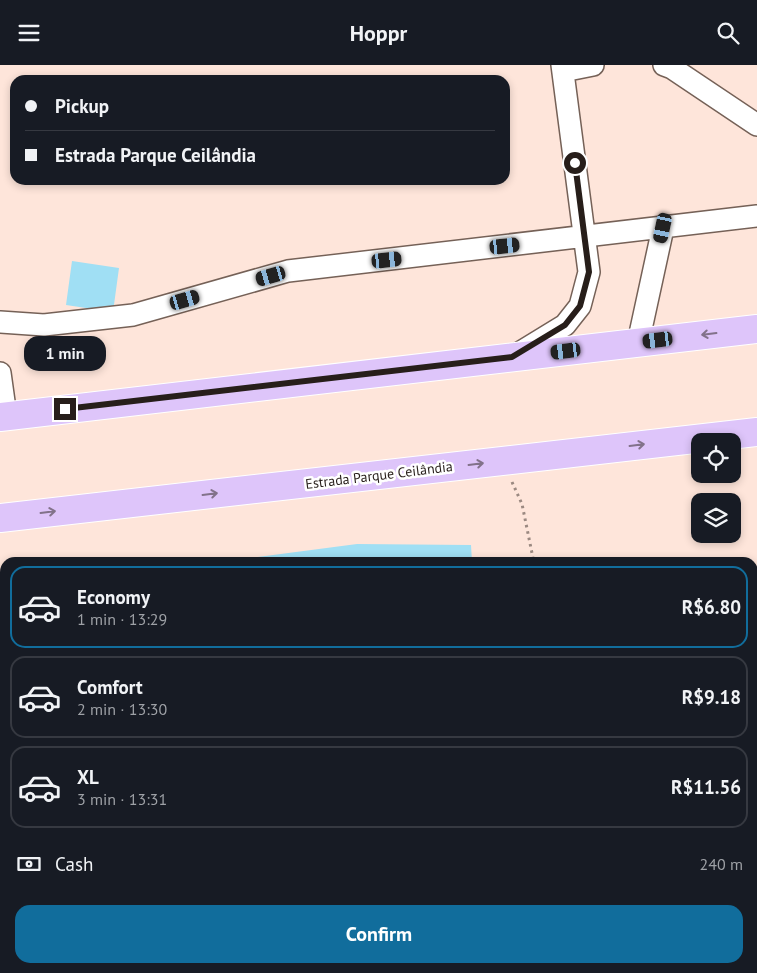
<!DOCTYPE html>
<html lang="en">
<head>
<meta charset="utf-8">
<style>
  :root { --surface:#171b24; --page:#20242c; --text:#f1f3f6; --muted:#9ea1a6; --line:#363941; --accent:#116d9c }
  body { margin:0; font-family:"PT Sans",sans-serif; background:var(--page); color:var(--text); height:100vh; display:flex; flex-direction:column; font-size:19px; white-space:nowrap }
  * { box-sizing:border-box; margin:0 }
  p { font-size:16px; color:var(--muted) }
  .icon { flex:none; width:28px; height:28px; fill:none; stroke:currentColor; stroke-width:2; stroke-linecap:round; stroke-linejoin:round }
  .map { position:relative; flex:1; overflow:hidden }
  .details { position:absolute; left:0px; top:492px; width:758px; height:416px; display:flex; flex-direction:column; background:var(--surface); border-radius:15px 15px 0 0; box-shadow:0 2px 8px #0003 }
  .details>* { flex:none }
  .banner { position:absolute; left:10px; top:10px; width:500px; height:110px; border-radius:15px; box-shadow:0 2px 8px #0003; display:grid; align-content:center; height:110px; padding:0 15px; background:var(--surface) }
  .controls { position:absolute; left:691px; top:368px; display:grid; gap:10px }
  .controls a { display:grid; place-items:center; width:50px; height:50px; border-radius:10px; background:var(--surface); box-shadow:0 2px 8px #0003; font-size:25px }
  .end { position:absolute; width:22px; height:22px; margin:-11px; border:6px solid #271e1a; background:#fff; box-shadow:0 0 0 2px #fff }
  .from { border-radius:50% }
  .bubble { position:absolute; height:35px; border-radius:15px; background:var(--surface); box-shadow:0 2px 8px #0003; font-size:16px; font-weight:800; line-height:35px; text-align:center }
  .car { position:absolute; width:15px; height:30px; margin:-15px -8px; border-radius:6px; box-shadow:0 0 4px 1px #0007; background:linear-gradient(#222 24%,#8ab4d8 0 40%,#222 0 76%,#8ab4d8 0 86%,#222 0) }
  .banner b { display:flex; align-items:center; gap:18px; height:48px; font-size:19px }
  .banner b+b { border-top:1px solid var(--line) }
  .banner i { width:12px; height:12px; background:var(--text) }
  ul { padding:9px 0 0; list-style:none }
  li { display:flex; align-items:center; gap:15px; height:82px; margin:0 10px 8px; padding:0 5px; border:2px solid var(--line); border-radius:15px }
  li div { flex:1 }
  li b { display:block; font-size:19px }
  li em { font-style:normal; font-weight:800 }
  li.active { border-color:var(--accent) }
  li>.icon { width:45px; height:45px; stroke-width:1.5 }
  .pay { display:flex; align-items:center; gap:12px; height:55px; padding:0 15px; font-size:19px }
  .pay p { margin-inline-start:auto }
  .primary-button { display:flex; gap:10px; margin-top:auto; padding:10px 15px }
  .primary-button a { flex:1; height:58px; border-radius:15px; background:var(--accent); color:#fff; font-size:20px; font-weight:800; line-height:58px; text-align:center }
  header { display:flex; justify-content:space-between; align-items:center; height:65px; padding:0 15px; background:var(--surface); font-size:22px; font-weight:800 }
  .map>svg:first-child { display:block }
  .water { fill:#a0dff4 }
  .building { fill:#c4aba5; stroke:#a58c87 }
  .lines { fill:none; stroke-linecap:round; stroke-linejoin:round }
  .minor-casing { stroke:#756157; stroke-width:24 }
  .highway-casing { stroke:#fff; stroke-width:30 }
  .path { stroke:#9b8981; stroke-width:3; stroke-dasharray:2.5 4; stroke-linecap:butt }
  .minor { stroke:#fff; stroke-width:21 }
  .highway { stroke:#dec5fa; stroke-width:28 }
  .oneway { stroke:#82728a }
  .route { stroke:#271e1a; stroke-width:6 }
  .labels { text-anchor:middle; stroke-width:5; stroke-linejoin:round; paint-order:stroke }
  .street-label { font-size:14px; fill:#271e1a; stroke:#fff }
</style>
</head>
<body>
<header><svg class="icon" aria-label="menu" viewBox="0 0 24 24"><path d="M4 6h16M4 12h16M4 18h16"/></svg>Hoppr<svg class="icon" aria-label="search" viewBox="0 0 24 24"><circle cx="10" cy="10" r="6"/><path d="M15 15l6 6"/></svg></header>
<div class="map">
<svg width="757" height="908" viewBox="0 0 757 908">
  <rect width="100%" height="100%" fill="#fee5da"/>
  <path class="water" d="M72,196L119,203L113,247L66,240Z
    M357,479L471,480L472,497H220Z
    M5,534V904H141V908H0V535Z
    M167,904H503L504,908H168Z"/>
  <path class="building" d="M752,693L753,698L757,697V738L752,739Z
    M757,748V768L752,769V749Z
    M757,768V788L752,789V769Z
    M756,788L757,808L752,809V789Z
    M757,808V829H752V809Z
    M752,829H757V849H752Z
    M752,849H757V868H752Z
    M752,868H757V885L752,886Z
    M757,887V905L722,908L721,904H752V888Z
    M614,904L634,905L635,908H615Z
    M637,904H676V908H637Z"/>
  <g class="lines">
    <g class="minor-casing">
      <path id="minor" d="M664,0L672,3L757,60
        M563,6L593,0
        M0,257L44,260L133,250L288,206L757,151
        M638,278L663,163
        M516,290L565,260L580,241L589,207L562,0
        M0,308L6,351
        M752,665H757
        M568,904V908
        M705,904L706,908"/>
    </g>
    <g class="highway-casing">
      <path id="highway" d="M0,352L757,264
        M0,453L757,367"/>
    </g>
    <path class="path" d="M512,417L522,439L534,498"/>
    <use href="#minor" class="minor"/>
    <use href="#highway" class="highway"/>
  </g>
  <defs><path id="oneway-shaft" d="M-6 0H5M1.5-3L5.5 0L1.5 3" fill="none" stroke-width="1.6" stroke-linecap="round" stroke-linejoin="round" transform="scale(1.25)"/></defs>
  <g class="oneway">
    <use href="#oneway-shaft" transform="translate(709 269) rotate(173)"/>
    <use href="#oneway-shaft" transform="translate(637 380) rotate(-7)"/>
    <use href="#oneway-shaft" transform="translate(476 399) rotate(-7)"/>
    <use href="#oneway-shaft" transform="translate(210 429) rotate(-7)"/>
    <use href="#oneway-shaft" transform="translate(48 447) rotate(-7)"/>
  </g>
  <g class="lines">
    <path class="route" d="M65,344L512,292L565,260L580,241L589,207L575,98"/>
  </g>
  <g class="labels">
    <g class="street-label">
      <text transform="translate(379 410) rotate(-7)" y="5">Estrada Parque Ceilândia</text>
    </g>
  </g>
</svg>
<div class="controls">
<a><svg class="icon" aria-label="locate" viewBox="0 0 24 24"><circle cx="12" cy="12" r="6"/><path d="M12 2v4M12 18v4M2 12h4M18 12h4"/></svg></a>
<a><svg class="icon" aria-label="layers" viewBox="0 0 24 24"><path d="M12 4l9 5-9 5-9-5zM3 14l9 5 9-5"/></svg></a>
</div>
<i class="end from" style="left:575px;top:98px"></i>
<i class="end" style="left:65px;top:344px"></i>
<div class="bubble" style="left:24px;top:271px;width:82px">1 min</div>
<i class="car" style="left:663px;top:163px;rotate:192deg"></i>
<i class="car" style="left:505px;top:181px;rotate:84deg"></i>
<i class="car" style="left:387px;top:195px;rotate:84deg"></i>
<i class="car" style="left:271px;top:211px;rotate:254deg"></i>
<i class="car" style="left:185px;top:235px;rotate:74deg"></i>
<i class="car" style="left:658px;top:275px;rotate:263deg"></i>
<i class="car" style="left:566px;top:286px;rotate:263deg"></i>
<div class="banner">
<b><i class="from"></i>Pickup</b>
<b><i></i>Estrada Parque Ceilândia</b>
</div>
<section class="details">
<ul>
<li class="active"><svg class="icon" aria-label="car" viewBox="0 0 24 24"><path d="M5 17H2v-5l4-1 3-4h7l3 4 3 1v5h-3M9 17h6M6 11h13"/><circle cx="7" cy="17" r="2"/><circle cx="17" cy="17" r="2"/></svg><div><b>Economy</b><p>1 min · 13:29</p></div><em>R$6.80</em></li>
<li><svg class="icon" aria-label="car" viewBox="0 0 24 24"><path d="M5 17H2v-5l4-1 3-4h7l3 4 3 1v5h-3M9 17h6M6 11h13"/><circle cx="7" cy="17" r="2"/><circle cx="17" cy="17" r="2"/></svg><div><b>Comfort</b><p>2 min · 13:30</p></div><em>R$9.18</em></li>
<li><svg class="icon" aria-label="car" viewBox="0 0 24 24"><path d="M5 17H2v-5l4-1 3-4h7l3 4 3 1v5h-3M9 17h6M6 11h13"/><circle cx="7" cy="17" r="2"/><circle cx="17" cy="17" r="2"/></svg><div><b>XL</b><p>3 min · 13:31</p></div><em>R$11.56</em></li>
</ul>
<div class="pay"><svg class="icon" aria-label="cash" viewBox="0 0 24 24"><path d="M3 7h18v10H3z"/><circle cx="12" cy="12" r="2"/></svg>Cash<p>240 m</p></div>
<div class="primary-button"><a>Confirm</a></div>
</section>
</div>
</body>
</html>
